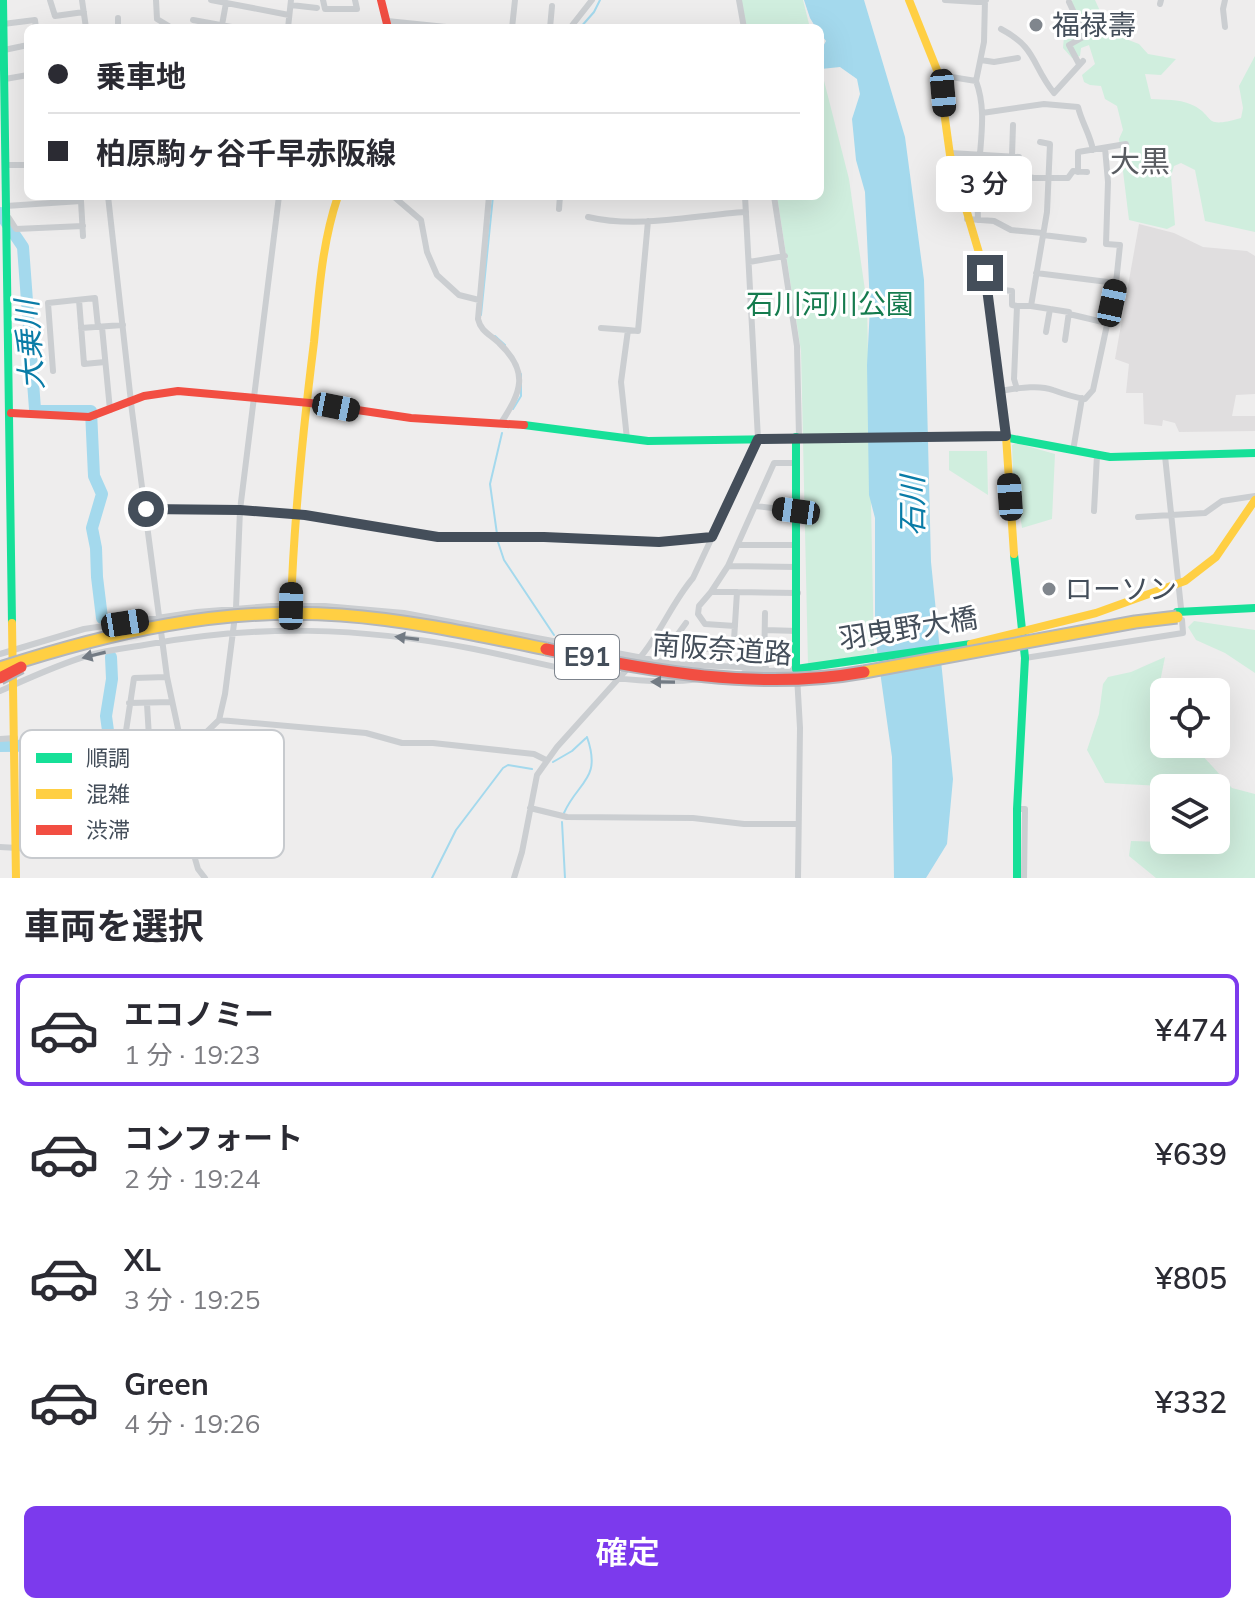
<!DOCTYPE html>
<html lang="ja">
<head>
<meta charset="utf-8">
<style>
  :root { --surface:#fff; --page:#f7f7f7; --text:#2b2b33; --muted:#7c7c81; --line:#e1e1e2; --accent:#7c3aed }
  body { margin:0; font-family:Mulish,"Noto Sans JP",sans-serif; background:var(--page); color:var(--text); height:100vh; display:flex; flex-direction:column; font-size:30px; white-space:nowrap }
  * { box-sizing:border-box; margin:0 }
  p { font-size:26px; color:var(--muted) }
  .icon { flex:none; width:44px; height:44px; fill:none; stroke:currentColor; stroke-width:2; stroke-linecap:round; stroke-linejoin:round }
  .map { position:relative; height:878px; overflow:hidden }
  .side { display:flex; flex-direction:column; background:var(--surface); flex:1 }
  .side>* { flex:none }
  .guide { position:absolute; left:24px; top:24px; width:800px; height:176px; border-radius:12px; box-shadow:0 8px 32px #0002; display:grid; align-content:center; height:176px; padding:0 24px; background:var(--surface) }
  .controls { position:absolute; left:1150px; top:678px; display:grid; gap:16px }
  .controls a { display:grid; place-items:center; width:80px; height:80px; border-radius:12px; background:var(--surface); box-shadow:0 8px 32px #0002; font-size:40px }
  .end { position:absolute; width:36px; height:36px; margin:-18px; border:10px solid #444e5a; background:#fff; box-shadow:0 0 0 4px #fff }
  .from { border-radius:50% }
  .bubble { position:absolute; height:56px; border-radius:12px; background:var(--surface); box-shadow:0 8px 32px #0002; font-size:26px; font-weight:600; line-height:56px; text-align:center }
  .car { position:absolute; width:24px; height:48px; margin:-24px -12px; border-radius:10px; box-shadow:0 0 6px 2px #0007; background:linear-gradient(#222 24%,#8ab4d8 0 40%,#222 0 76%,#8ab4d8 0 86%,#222 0) }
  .guide b { display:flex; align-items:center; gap:28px; height:76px; font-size:30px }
  .guide b+b { border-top:2px solid var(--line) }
  .guide i { width:20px; height:20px; background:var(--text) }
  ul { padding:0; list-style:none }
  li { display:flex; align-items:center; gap:24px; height:112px; margin:0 16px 12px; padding:0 8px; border:4px solid transparent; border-radius:12px }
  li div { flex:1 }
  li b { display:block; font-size:30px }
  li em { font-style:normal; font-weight:600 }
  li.current { border-color:var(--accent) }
  li>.icon { width:72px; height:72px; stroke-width:1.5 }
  h2 { padding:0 24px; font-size:36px; line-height:96px }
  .button { display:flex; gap:16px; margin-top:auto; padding:16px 24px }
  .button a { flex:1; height:92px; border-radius:12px; background:var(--accent); color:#fff; font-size:32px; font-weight:600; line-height:92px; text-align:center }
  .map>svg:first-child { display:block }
  .education { fill:#e0dedf }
  .green { fill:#d0eede; fill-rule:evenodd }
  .water { fill:#a4d9ed }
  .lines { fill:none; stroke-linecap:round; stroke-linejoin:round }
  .stream { stroke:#a4d9ed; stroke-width:2 }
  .river { stroke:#a4d9ed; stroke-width:12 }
  .street { stroke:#cbced1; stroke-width:6 }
  .fast { stroke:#16e098; stroke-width:8 }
  .slow { stroke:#ffcf43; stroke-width:8 }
  .jam { stroke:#f24e42; stroke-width:8 }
  .slow-bridge-casing { stroke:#b2b6bd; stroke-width:15; stroke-linecap:butt }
  .jam-bridge-casing { stroke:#b2b6bd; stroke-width:15; stroke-linecap:butt }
  .slow-bridge { stroke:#ffcf43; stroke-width:11 }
  .jam-bridge { stroke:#f24e42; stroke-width:11 }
  .oneway { fill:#737b84 }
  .route { stroke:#444e5a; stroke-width:10 }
  .poi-dot { fill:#80868d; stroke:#fff; stroke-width:3 }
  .labels { text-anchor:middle; stroke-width:6; stroke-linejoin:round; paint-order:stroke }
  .shield { fill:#fff; stroke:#7c838c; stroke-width:2 }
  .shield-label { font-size:26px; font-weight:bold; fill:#444e5a }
  .poi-label { font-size:28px; fill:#444e5a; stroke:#fff; text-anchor:start }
  .park-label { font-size:28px; fill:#157b4e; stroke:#fff }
  .street-label { font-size:28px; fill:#444e5a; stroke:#fff }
  .neighbourhood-label { font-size:30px; fill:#595c61; stroke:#fff }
  .water-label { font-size:30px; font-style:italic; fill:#0a7ca7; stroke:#fff }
  .key { fill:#fff; stroke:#c7cace; stroke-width:2 }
  .key-label { font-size:22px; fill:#444e5a }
</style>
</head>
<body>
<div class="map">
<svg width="1255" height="878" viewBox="0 0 1255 878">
  <rect width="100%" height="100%" fill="#eeeded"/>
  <path class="education" d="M1139,224L1174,233L1203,247L1247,251L1255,256V394L1236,395L1232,416H1255V431L1179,432L1175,423L1163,420L1162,426L1144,424L1143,393H1126L1129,364L1115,359Z"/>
  <path class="green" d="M741,0H803L810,28H746Z
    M1073,0H1095L1110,33L1139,44L1148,54L1176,59L1161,75L1145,74L1151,99C1164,100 1179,99 1190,104C1217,115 1200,130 1241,118L1243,108L1239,86L1255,56V232L1205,221L1195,170L1181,163L1174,166L1171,176L1175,225L1167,229L1129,220L1119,139L1123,130L1117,106L1105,99L1101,86L1090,85L1084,82L1082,75L1095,64L1089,45L1081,48L1080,56L1072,58L1063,48L1064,36L1084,28L1071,1Z
    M820,65L849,179L867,304L874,653L808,665L801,351L777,196H820Z
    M1016,443L1055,454L1052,519L1022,528L1018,501L1014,500L1012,445Z
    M949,451H987L988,495L949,470Z
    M1194,621L1255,630V673L1225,653L1196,640L1188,627Z
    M1165,657L1160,682L1165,692L1164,744H1192L1232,788L1255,794V878H1156L1129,856L1131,841L1162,842L1161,786L1105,783L1087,750L1099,714L1103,684L1108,677L1131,672ZM1164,788H1216V840H1164Z"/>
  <path class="water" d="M804,0H864L905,137L924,280L931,562L953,779L947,844L926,878H894L892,757L875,636V518L869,495L867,365L870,307L865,192L856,160L852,119L860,94L857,79L840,67L821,69L820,52L826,41L820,33V28H816L810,18Z"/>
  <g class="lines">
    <path class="stream" d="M580,28L594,12L600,0
      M481,315L493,196
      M495,336L505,345
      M513,409L521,396V374
      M497,534L490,484L502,433
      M498,542L504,560L554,635
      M570,658L576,667
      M553,762L572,751L586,738
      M564,813C578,781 602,780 587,737
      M562,822L565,878
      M432,878L456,830L503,768L508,765L532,769"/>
    <path class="river" d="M0,213L23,247L35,409L40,411H91L94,476L102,494L92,528L96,548L97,577L102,618
      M0,746L90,745L109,738L106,716L112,679L111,657"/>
    <path class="street" d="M50,0L55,16L84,12
      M82,0L86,28
      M156,0L157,19L172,28
      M211,0L289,15
      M323,0L325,9H357L355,0
      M739,0L744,28
      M945,0L977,2L986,0
      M1225,0L1223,9L1225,27
      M1069,2L1085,36L1069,45L1079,64
      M1160,4L1161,0
      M291,5L317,8
      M193,20L237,28
      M387,21L456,28
      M3,24L35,20L36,28
      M222,25L226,3
      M118,28V18
      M288,28L291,0
      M512,28L515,0
      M550,28L552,6
      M570,28L592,0
      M1001,29C1037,48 1031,64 1054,93
      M4,50L28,45
      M981,60L994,62L1018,58
      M939,75L976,81C985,105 982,129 980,154
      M5,79L28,75
      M976,81L984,42L985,0
      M1054,93L1083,61
      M982,113L1044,104L1078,107C1082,123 1090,134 1093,150
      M950,153L1019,157L1018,175L1034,178H1068L1073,171L1087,172
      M1012,156L1013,125
      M6,165H28
      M1078,172V152L1126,144
      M977,190L978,220
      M960,192L992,189
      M108,196L132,411L167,677L189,780V838L198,869L205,878
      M393,196L421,220L427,252L437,275L459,295L479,300
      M489,196L478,319C481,332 490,334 499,343C530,372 521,392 501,423
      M774,196L797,346L799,437
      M6,206L81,201L83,236
      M559,209L560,196
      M588,217C639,229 694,215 746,212
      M9,218L16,229L83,226
      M967,219L994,221L1011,230L1043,233
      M1043,235L1084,240
      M749,262L785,256
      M1036,273L1116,283
      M987,288L1012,291V305L1017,306
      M79,300L84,364L105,362
      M1031,306L1047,212L1050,144L1040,142
      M1069,314L1107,323
      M102,327L110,410
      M81,328L123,325
      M601,328L628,330L621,382L627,439
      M628,330L638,331L648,221
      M1046,332L1050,309
      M53,371L48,303L95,298L98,327
      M1017,389L1014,379L1017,306H1031L1069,312L1065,340
      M999,391C1014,389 1038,384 1053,390C1064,394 1073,397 1085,399L1093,390L1116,283L1120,245L1106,244L1108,182L1105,148
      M1073,451L1082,398
      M1165,456L1181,608
      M756,506L796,511
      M146,509L240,510L305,515L438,537H544L659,542L712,537
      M1094,511L1097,455
      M1138,517L1205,513L1222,501L1255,496
      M738,545H796
      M728,566L797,567
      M711,592L699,606L698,614L705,624L735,626
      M737,592L798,593
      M765,630L797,631
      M651,643L716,650L734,640L737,592H711L728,566L774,463H795
      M670,645L686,623
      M0,654L84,629L197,612L271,606H325L404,613L675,664L766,668
      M1025,658L1183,633L1182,620
      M638,660C660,635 671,604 693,578L758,439L745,196
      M764,668L765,613
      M744,673L796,669
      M797,676L800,728L798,878
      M0,691C29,678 59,664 90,655C107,650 126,648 144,645C257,624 361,627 474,649C549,664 624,689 701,679
      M129,703L172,702
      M147,704L149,737L126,731L134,678L167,677
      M219,720L366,733L402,743H433L534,754L546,760
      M0,739L15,738
      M185,753L219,720L225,694L236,608L240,510L279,196
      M530,808L567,817L693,818L744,824H797
      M1017,809H1025L1024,878
      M0,847L35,849L166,843L189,838
      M514,878L522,852L537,775L557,747L629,667"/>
    <path class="fast" d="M3,0L12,623
      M524,425L648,441L998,436L1110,457L1255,453
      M796,437V669L971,644
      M1014,554L1025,658L1017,809V878
      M1177,612L1255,608"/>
    <path class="slow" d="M909,0L939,75L950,155L985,273L1006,436L1014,554
      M291,606C294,517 303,430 314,342C319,292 322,243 338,196
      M12,623L16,878
      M971,644L1096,613L1185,581L1216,557L1255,500"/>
    <path class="jam" d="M381,0L388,28
      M11,413L89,417L144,396L178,391L310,403L411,418L524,425"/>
    <g class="slow-bridge-casing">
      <path id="slow-bridge" d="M0,668C110,632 225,606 341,615C410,620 478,635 546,649
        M864,672L1135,622L1177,617"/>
    </g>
    <g class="jam-bridge-casing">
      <path id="jam-bridge" d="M546,649C649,671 759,691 864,672
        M0,678L21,667"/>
    </g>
    <use href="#slow-bridge" class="slow-bridge"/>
    <use href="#jam-bridge" class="jam-bridge"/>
  </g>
  <defs><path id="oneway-solid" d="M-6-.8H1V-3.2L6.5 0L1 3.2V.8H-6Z" transform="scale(2)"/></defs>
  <g class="oneway">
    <use href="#oneway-solid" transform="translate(407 638) rotate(-173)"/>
    <use href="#oneway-solid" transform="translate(94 655) rotate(166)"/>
    <use href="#oneway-solid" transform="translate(663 682) rotate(-179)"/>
  </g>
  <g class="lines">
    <path class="route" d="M146,509L240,510L305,515L438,537H544L659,542L712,537L758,439L1006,436L985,273"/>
  </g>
  <g class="poi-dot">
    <circle cx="1036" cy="25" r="8"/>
    <circle cx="1049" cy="589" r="8"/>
  </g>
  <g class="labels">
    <rect class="shield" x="555" y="635" width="64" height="44" rx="6"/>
    <g class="shield-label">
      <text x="587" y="666">E91</text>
    </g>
    <g class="poi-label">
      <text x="1052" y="35">福禄壽</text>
      <text x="1065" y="599">ローソン</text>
    </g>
    <g class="park-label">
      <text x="830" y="314">石川河川公園</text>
    </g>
    <g class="street-label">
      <text transform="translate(908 628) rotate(-9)" y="10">羽曳野大橋</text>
      <text transform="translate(722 649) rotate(4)" y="10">南阪奈道路</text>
    </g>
    <g class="neighbourhood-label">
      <text x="1140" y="172">大黒</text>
    </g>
    <g class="water-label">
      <text transform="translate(30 345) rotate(-94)" y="10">大乗川</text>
      <text transform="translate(913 506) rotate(-90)" y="10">石川</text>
    </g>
  </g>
  <rect x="20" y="730" width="264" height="128" rx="12" class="key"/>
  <rect x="36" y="753" width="36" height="10" fill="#16e098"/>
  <rect x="36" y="789" width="36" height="10" fill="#ffcf43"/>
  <rect x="36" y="825" width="36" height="10" fill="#f24e42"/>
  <g class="key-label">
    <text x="86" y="766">順調</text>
    <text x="86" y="802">混雑</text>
    <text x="86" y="838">渋滞</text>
  </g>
</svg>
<div class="controls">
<a><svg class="icon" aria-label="locate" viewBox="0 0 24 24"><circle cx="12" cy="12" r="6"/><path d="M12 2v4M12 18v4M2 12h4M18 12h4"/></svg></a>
<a><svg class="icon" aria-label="layers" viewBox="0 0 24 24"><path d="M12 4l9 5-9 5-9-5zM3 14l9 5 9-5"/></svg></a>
</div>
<i class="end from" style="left:146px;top:509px"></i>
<i class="end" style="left:985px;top:273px"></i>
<div class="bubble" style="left:936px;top:156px;width:96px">3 分</div>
<i class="car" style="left:943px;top:93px;rotate:175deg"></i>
<i class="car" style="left:1112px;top:303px;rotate:12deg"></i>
<i class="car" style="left:336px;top:407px;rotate:101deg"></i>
<i class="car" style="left:1010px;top:497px;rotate:356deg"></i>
<i class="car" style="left:796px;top:511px;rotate:278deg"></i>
<i class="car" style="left:291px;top:606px;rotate:1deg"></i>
<i class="car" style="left:125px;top:623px;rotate:81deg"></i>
<div class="guide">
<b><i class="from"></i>乗車地</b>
<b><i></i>柏原駒ヶ谷千早赤阪線</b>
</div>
</div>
<section class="side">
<h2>車両を選択</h2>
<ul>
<li class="current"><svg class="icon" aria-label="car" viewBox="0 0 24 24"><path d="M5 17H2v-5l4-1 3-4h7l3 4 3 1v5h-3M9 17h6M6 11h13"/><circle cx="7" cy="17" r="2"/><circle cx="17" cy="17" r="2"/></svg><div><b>エコノミー</b><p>1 分 · 19:23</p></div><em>¥474</em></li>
<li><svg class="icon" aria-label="car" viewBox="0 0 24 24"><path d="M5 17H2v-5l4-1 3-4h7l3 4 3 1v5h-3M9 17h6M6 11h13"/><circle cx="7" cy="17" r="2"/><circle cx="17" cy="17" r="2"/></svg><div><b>コンフォート</b><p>2 分 · 19:24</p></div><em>¥639</em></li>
<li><svg class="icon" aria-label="car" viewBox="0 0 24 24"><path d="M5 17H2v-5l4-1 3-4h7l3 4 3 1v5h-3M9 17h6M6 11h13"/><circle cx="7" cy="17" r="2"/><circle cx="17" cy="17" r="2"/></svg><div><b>XL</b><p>3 分 · 19:25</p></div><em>¥805</em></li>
<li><svg class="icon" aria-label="car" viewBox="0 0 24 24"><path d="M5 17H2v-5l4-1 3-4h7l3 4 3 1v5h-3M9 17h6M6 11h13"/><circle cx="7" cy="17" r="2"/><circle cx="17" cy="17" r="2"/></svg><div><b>Green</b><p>4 分 · 19:26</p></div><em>¥332</em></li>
</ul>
<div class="button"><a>確定</a></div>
</section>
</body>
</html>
